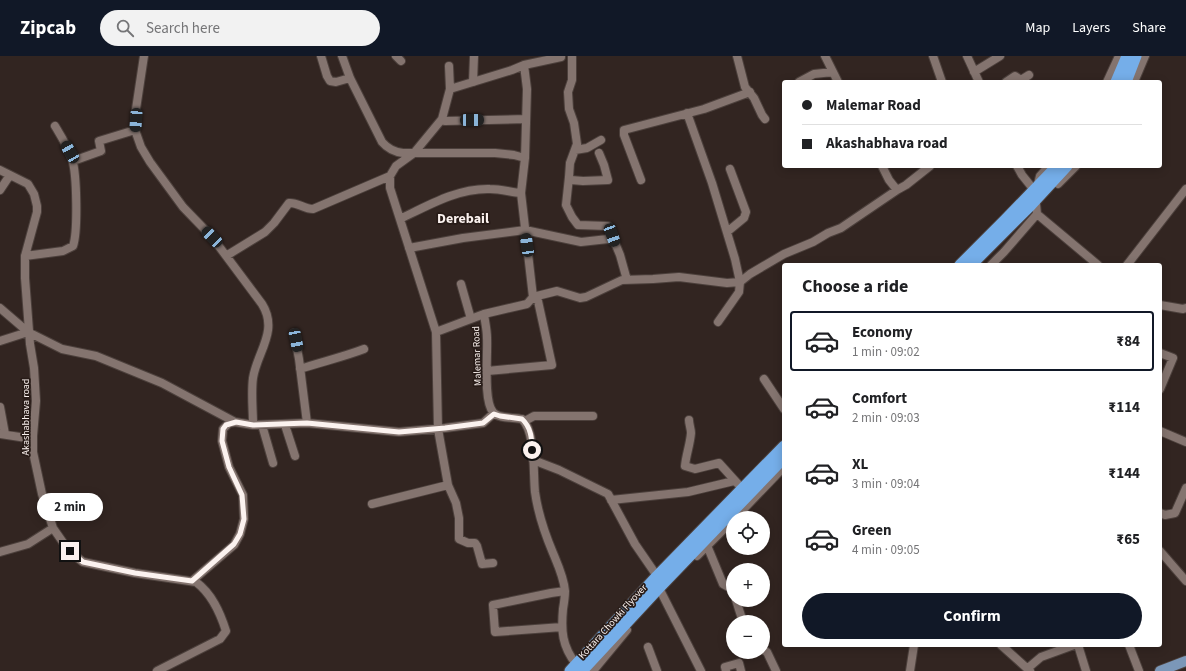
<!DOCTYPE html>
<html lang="en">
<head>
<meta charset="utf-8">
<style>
  :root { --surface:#fff; --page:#f2f2f2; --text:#202124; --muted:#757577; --line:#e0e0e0; --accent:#111827 }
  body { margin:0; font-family:"Source Sans 3",sans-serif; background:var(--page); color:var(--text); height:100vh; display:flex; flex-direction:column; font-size:15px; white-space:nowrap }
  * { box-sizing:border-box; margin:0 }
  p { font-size:13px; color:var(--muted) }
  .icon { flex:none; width:22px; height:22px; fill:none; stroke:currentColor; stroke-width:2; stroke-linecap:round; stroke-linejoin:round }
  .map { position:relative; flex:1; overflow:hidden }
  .panel { position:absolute; left:782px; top:207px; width:380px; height:384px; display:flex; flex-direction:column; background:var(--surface); border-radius:4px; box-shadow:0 2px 10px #0003 }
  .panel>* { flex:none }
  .guide { position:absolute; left:782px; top:24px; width:380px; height:88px; border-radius:4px; box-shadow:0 2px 10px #0003; display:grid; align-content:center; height:88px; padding:0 20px; background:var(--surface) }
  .fabs { position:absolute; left:726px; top:455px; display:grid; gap:8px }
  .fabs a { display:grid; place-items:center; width:44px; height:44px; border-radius:50%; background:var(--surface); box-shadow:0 2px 10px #0003; font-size:20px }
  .end { position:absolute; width:18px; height:18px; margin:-9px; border:5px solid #fbf2ef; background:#111; box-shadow:0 0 0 2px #111 }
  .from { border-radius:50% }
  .bubble { position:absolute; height:28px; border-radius:14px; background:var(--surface); box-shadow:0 2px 10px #0003; font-size:13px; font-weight:700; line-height:28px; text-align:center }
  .car { position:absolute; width:12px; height:24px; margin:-12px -6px; border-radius:5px; box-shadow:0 0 3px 1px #0007; background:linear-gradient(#222 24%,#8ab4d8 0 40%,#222 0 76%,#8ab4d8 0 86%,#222 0) }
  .guide b { display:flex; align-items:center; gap:14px; height:38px; font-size:15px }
  .guide b+b { border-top:1px solid var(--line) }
  .guide i { width:10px; height:10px; background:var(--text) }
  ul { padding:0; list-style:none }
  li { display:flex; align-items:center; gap:12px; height:60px; margin:0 8px 6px; padding:0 12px; border:2px solid transparent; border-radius:4px }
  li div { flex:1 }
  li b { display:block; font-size:15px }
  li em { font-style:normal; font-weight:700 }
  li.current { border-color:var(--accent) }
  li>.icon { width:36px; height:36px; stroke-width:1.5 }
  h2 { padding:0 20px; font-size:18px; line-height:48px }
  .action { display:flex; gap:8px; margin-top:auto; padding:8px 20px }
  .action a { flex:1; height:46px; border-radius:24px; background:var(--accent); color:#fff; font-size:16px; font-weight:700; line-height:46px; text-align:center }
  header { display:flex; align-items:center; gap:24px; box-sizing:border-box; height:56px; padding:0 20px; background:var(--accent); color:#fff }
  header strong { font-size:19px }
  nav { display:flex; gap:22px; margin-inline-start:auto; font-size:14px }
  .search { width:280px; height:36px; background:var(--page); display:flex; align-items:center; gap:10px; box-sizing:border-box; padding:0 14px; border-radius:22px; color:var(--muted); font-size:15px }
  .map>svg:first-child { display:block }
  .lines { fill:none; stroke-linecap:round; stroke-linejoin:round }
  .minor-casing { stroke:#4c403c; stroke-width:10 }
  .major-casing { stroke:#4c403c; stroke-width:12 }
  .highway-casing { stroke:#4c403c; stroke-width:13 }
  .minor { stroke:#84746f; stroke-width:8 }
  .major { stroke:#7b97b8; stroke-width:10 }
  .highway { stroke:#75aee9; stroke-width:11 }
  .route { stroke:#fbf2ef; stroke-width:5 }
  .labels { text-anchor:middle; stroke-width:3.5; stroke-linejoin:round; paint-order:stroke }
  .street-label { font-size:10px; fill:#fbf2ef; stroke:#281c18 }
  .district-label { font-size:14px; font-weight:bold; fill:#fbf2ef; stroke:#281c18 }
</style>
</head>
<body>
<header>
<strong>Zipcab</strong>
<div class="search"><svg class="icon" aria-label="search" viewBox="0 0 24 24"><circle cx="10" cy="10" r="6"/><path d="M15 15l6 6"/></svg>Search here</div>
<nav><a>Map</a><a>Layers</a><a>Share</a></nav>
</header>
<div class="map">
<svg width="1186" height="615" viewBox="0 0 1186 615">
  <rect width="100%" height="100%" fill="#322521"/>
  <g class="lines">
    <g class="minor-casing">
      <path id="minor" d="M144,0L136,53L135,74L141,91L150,106L183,151L212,181L262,248C279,275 257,296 253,322C251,337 253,354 253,369
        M321,0L327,20L330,25L336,26L350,22
        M342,0L350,22L382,86C388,93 394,96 403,97H495L514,99L525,102
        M396,0L401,5
        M561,0V1L524,9L527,33L525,102L521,137L533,241L527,248L484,258C485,266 487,274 487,282C488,298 483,345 493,356C498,363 514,361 522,363C536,376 533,418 535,436C538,458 545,478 553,497C558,509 564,522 565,535C565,541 564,547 563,553C561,575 562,590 576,608
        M737,0L745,31L754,42L762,59L765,63
        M825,0L838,26
        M933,0L942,26
        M967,0L979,26
        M572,1V24L568,36L569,53L574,67L577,88L570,107L569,121L571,124L583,125L608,124L604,109L599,97
        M449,10L450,33L442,63L414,97L396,110L390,120V132L436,276L484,258
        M974,16L1000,0
        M473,26L474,0
        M799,26L814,18L833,16
        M1006,26L1015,20L1021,24L1029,19
        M1107,26L1119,0
        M1134,26L1145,0
        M450,33L512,14L524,9
        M687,57L712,127L735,203L740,226L739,236L718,266
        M445,65L526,63
        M575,94L587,92L601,84
        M73,105L101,95L99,85L135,74
        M882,110L889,124L897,134L906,129L930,110
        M1017,110L1022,119L1034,134
        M0,114L28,128L34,138L37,150V156L25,200V222L30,288L34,312L36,345L33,380V396L42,438L53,472L69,495L83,506L135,517L196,526C212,538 220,556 226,575L220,583L157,615
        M569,121L566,149L572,161L578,169L608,170L620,199L627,224
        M641,124L624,79V74L704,53L750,36
        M1038,128L1040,120L1049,110
        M1058,128L1076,110
        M0,134L10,119
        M1036,148L1037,158L1098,209
        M400,163C429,149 458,132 490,133C500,133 511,136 521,137
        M727,176L744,162L746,156L730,113
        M409,192L463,182L525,174L581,186L608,183L611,184
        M25,200L63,195L73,190C78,176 77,118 72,103C68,91 61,80 55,70
        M226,200L265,176L274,167L289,147C297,146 304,153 313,153L390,120
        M991,209L1004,196L1037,158
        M1127,209L1186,133
        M461,228L471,263
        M533,241L557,235L580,242L586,241L622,224L653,223L679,221L727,227L740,226L750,218L784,198L813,186L828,177L841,172L897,134
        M1160,249L1183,253L1186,252
        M0,252L28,276L62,293L96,300L162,327L235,366
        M436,276L438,373L448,429L456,447L459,462V483L468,487H475L477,490L482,508L493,507
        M294,277L299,303L307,367
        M0,285L28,276
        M1160,297L1173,302L1160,333
        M300,313C321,306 343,301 364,293
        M487,315L552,309L538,245L533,241
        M764,323L784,353
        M0,351L5,378
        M689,364C689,368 691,373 691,377C690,389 686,399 685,410L695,413L719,407L738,428
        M525,365L534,360H593
        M262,369L273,407
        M285,369L295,400
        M1160,375L1186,386
        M0,378L33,383
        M533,404L559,414L608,438L635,488L657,520
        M611,444L688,436L734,425
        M372,448L448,429
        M1160,457L1165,459L1175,457L1186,432
        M735,462L784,411
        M706,487L723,528L730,532L733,538
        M1160,495L1186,525
        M0,496L28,488L53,472
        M697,500L733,464
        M192,525L234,489L240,478L244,463L243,439L229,411L222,385L223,373L229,367L235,366L253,369L307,367L399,376L445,372L483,367L494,357
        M659,532L701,615
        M736,544L743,566
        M562,571L495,576L493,549L551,537L565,535
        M1001,589L1030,615
        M1078,589L1086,615
        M1129,589L1139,615
        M648,591L657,615
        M763,594L767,596L776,615
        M1028,612L1041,601L1074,589
        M593,615L627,574
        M726,615L725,611L739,607L741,615
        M910,615L914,589"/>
    </g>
    <g class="major-casing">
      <path id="major" d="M1160,615L1186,605"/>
    </g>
    <g class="highway-casing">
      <path id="highway" d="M1116,26L1127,0
        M1126,26L1136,0
        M960,209L1005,164L1057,110
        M971,209L1031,149L1067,110
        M570,615L657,520L784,390
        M582,615L659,532L784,402"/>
    </g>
    <use href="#minor" class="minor"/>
    <use href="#major" class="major"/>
    <use href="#highway" class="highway"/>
  </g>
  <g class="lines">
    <path class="route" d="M70,495L83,506L135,517L192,525L234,488L240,478L244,463L242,439L229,411L222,385L223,373L226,369L236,366L253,369L307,367L399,376L445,372L483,367L494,358L500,360L522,363C531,371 532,383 532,394"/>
  </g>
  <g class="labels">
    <g class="street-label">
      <text transform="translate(476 300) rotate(-92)" y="4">Malemar Road</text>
      <text transform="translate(25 361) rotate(-90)" y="4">Akashabhava road</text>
      <text transform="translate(612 565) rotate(-48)" y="4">Kottara Chowki Flyover</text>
    </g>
    <g class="district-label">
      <text x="463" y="167">Derebail</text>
    </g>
  </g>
</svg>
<div class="fabs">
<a><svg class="icon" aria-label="locate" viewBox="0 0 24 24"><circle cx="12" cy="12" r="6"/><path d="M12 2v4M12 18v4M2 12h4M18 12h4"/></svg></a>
<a>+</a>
<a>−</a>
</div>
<i class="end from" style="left:532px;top:394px"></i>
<i class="end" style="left:70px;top:495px"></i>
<div class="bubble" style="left:37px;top:437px;width:66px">2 min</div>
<i class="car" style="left:136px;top:64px;rotate:184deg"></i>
<i class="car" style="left:472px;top:64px;rotate:89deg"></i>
<i class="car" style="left:70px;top:96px;rotate:330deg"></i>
<i class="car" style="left:612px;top:179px;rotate:160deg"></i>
<i class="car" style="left:212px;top:181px;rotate:316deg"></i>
<i class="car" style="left:527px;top:189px;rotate:352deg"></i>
<i class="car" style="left:296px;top:284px;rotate:169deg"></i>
<div class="guide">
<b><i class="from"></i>Malemar Road</b>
<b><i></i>Akashabhava road</b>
</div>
<section class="panel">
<h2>Choose a ride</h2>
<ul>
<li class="current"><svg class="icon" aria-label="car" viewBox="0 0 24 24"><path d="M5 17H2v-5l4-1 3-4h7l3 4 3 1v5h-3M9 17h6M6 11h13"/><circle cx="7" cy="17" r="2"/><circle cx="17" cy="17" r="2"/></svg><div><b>Economy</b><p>1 min · 09:02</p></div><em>₹84</em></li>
<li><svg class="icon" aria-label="car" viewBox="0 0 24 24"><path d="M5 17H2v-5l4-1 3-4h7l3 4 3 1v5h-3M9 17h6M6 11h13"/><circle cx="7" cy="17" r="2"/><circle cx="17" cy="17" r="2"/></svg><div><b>Comfort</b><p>2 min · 09:03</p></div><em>₹114</em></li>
<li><svg class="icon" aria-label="car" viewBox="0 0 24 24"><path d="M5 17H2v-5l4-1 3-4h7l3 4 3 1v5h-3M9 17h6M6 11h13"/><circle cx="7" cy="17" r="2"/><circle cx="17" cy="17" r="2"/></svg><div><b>XL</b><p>3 min · 09:04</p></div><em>₹144</em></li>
<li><svg class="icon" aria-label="car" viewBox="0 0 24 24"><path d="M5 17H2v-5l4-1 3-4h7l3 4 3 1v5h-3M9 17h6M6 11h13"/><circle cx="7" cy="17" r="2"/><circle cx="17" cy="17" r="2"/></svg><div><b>Green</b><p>4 min · 09:05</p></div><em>₹65</em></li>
</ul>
<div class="action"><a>Confirm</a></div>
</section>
</div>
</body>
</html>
